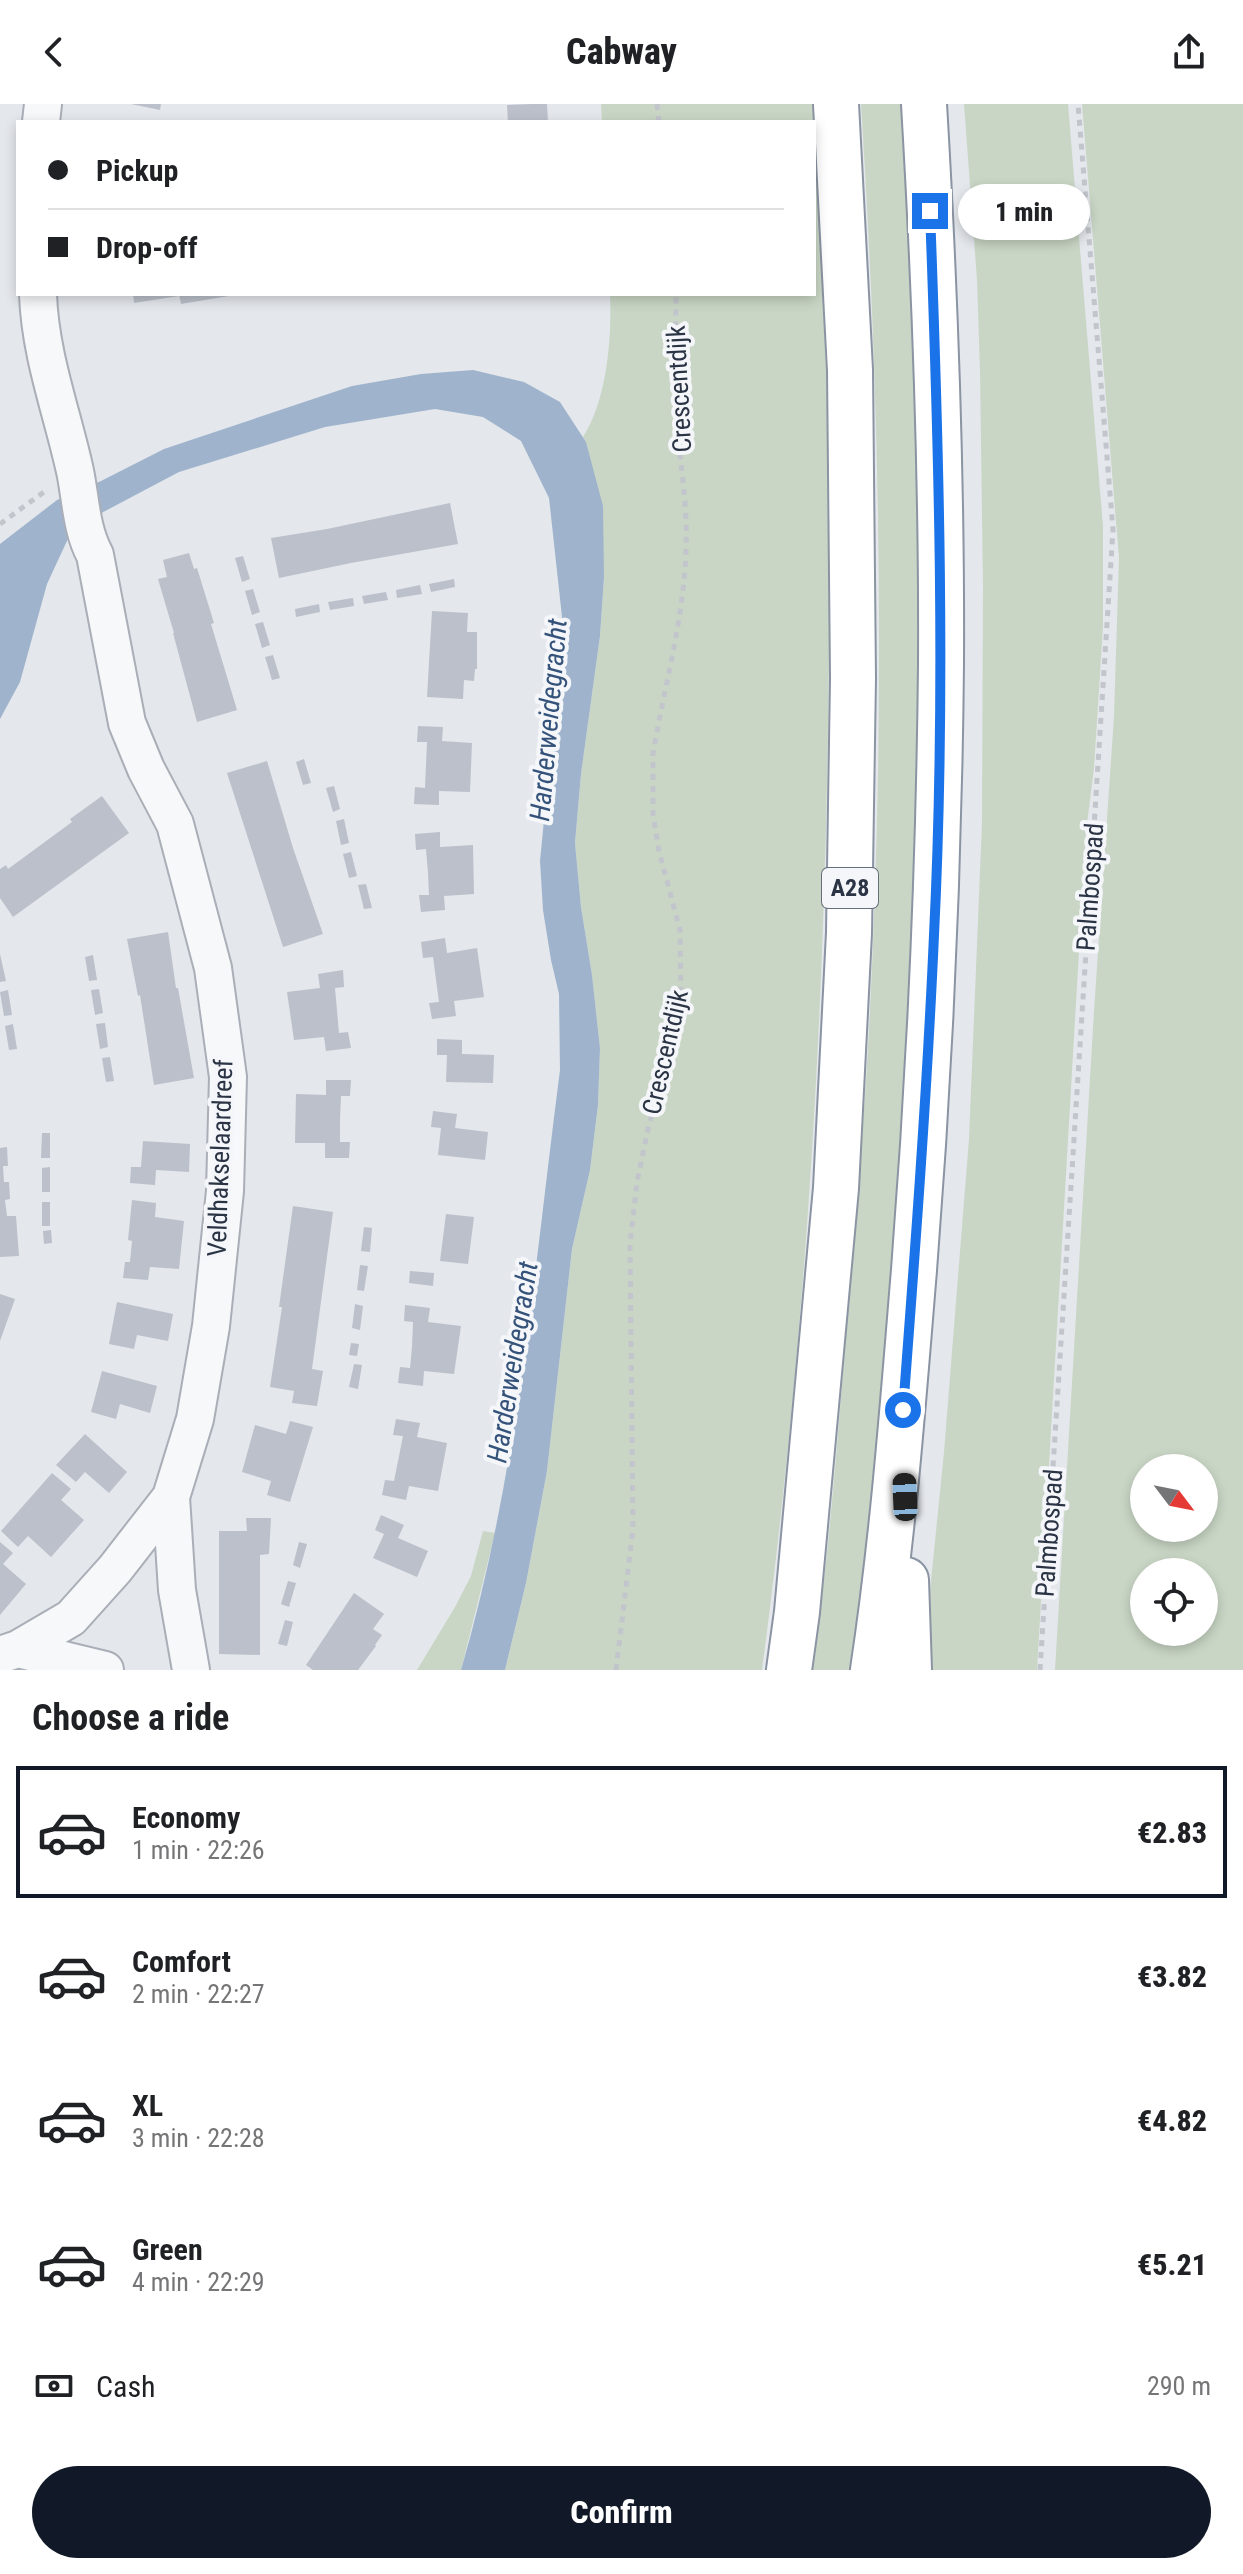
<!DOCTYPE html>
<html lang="en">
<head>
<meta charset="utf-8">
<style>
  :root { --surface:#fff; --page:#f2f2f2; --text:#202124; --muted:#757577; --line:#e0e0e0; --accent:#111827 }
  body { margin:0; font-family:"Roboto Condensed",sans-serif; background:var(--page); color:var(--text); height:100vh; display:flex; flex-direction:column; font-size:30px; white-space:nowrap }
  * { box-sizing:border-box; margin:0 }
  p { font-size:26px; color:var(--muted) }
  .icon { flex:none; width:44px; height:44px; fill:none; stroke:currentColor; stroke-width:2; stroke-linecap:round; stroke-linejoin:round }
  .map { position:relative; height:1566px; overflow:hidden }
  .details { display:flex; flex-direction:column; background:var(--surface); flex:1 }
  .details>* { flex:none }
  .hud { position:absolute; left:16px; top:16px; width:800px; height:176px; border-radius:0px; box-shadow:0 4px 12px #0003; display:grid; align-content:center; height:176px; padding:0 32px; background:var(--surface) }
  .needle { width:52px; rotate:122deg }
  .controls { position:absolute; left:1130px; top:1350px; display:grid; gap:16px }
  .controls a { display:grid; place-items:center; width:88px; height:88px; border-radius:50%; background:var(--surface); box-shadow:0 4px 12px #0003; font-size:40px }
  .end { position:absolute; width:36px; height:36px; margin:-18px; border:10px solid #1a73e8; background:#fff; box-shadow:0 0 0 4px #fff }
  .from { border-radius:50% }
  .bubble { position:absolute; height:56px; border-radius:28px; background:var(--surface); box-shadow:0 4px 12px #0003; font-size:26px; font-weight:800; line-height:56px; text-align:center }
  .car { position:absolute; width:24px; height:48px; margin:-24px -12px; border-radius:10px; box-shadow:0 0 6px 2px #0007; background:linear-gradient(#222 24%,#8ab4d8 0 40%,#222 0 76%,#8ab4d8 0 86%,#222 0) }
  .hud b { display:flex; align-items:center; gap:28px; height:76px; font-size:30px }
  .hud b+b { border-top:2px solid var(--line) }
  .hud i { width:20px; height:20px; background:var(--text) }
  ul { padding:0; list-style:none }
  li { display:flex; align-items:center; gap:24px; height:132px; margin:0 16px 12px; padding:0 16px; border:4px solid transparent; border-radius:0px }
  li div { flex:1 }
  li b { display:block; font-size:30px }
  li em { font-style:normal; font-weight:800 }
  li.selected { border-color:var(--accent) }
  li>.icon { width:72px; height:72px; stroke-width:1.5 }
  h2 { padding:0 32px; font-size:36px; line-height:96px }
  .pay { display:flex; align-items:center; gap:20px; height:88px; padding:0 32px; font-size:30px }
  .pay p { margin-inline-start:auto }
  .primary-button { display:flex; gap:16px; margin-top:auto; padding:16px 32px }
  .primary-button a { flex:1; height:92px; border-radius:48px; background:var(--accent); color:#fff; font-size:32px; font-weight:800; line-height:92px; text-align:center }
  header { display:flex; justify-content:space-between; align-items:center; height:104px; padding:0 32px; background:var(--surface); font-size:36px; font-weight:800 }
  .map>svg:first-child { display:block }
  .green { fill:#c9d6c5; fill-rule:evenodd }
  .water { fill:#9fb4cc }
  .building { fill:#bbc0ca }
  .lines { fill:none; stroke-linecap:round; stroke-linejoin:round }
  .minor-casing { stroke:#a9aeb7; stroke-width:40 }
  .highway-casing { stroke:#8b94a3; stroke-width:48 }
  .path { stroke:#c2c5cb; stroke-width:5; stroke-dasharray:6 6; stroke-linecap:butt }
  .minor { stroke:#f7f8fa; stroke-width:36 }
  .highway { stroke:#fff; stroke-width:44 }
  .route { stroke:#1a73e8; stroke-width:10 }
  .labels { text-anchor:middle; stroke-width:8; stroke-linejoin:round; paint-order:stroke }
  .shield { fill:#f4f6f9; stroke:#676e7b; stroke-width:2 }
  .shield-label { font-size:24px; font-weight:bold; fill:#2b3445 }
  .street-label { font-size:26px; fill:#2b3445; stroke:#f4f6f9 }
  .water-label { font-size:28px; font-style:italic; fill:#34527a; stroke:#f4f6f9 }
</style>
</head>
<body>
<header><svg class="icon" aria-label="back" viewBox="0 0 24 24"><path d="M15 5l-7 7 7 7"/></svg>Cabway<svg class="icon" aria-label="share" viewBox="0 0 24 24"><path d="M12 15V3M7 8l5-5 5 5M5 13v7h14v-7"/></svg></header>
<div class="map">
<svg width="1243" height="1566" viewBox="0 0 1243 1566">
  <rect width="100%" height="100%" fill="#e4e7ec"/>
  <path class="green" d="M601,0H813C829,225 832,452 827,678C821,975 801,1272 762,1566H505L526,1479L547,1367L572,1145L590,1066L598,1001L600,944L592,871L581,803L575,739L581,670L600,532L604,474L586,338L583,333C607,296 612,233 610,190H814V18H602Z
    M861,0H905C915,244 926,489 919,734C912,1002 886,1268 857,1535L852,1566H812C832,1435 840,1298 851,1166C856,1103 862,1040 866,977C886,652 882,325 861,0Z
    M964,0H1068L1103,422V523L1094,664L1086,728L1037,1566H922L944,1348L969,1035L982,719L983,483L980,266L977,176Z
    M1082,0H1243V1566H1055L1094,907L1114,612L1119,454ZM1144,1364H1204V1424H1144ZM1144,1468H1204V1528H1144Z
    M483,1427L495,1429L461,1566H417L455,1503L471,1472Z"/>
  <path class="water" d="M473,266L524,278L560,298L586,338L603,402L604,474L600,532L581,670L575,739L581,803L592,871L600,944L598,1001L590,1066L572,1145L547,1367L526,1479L505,1566H461C518,1371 534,1166 560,966L559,890L551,856L543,806L540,757L563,522L549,394L521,337L483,313L435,305L325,323L179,368L73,424L47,480L20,578L0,615V440L57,396L101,377L164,345L352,282L421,270Z"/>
  <path class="building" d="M131,0H161L160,6Z
    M532,0H547L548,18H508L507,1Z
    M133,190H178L179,192L134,199Z
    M179,190H229V192L181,200Z
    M450,399L458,440L351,459L279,474L271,434L327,425Z
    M189,449L194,465L197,464L214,519L211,520L237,606L197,618L173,529H174L158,475L167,473L163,456Z
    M243,452L250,475L242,478L235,454Z
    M454,475L455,483L431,488L429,480Z
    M420,481L422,490L397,494L396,486Z
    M253,485L260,508L252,511L245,487Z
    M386,488L388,496L364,500L362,492Z
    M353,494L354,502L330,506L328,498Z
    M319,500L320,508L296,513L295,505Z
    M432,507L468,509L467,528H477V565H475L474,577L464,576L463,595L427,593Z
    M263,518L270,541L262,544L255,520Z
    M273,551L280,574L272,576L265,553Z
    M418,622L443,623L442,637L472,639L470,688L439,687V701L414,700L415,683L425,684L427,638H417Z
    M304,655L311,679L303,681L296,658Z
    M267,657L293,744L323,830L283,843L227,669Z
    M334,682L340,705L333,708L326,684Z
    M102,692L129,729L13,813L0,794V765L6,761L8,765L72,718L70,715Z
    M344,715L349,739L341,741L336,717Z
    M440,728V743L473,741L474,790L444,792L445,806L421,808L419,791H429L428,769L426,745L416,746L415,730Z
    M351,748L357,772L349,774L343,750Z
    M366,780L372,804L364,805L358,781Z
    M168,828L176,884H178L194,974L154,981L140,891L138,892L127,835Z
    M445,834L447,849L477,844L484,893L454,897L456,912L432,915L429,899L439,898L433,853L423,854L421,838Z
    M0,850L6,877L0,878Z
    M93,851L97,876L89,877L85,853Z
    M343,866L344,883L335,884L339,929L348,928L351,944L326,947L324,933L294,936L287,888L320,884L318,870Z
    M99,885L103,909L95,911L91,886Z
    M8,886L12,911L4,912L0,888Z
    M105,919L108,943L100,945L96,920Z
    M13,920L17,945L9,946L5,922Z
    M437,935L462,936V950L494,951L493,979L446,978L447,951H437Z
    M110,953L114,977L106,978L102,954Z
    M326,976H351L350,992H341L340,1015V1038H350L349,1054H325V1039H295L296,990L326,991Z
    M433,1007L457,1010L455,1024L488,1028L485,1056L438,1051L441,1024L431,1023Z
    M42,1029H50V1054H41Z
    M143,1037L190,1040L189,1068L156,1066L155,1081L130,1079L131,1063H141Z
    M7,1043L8,1062H3L4,1078H9L10,1095L5,1096L7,1112H16L19,1152L0,1153V1044Z
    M50,1063V1088H42V1064Z
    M132,1096L156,1099L155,1113L184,1117L179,1165L150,1163L148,1176L123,1174L125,1158H130L132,1137L128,1136Z
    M42,1098H50V1122H42Z
    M293,1102L333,1108L312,1265L323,1267L317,1302L292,1299L294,1287L270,1283L282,1203H279Z
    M446,1110L474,1113L468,1160L440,1157Z
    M364,1123L372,1124L370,1148L361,1147Z
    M51,1126L52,1139L44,1140L43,1127Z
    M360,1161L368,1162L364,1187L357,1186Z
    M410,1167L434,1169L433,1182L409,1179Z
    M0,1190L15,1195L0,1237Z
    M117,1198L173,1210L168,1237L137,1231L134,1245L109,1240Z
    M355,1200L363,1202L360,1226L352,1224Z
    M405,1201L430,1204L428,1218L461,1222L454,1270L424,1267L423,1282L398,1279L400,1263L410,1264L412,1243L413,1218L404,1217Z
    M351,1239L359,1240L357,1252L349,1251Z
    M354,1260L362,1261L358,1285L349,1283Z
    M102,1267L157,1282L150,1309L120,1300L116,1315L91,1308Z
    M396,1315L420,1319L417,1333L447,1339L438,1387L409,1382L406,1396L382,1391L385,1376L394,1377L403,1332L393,1331Z
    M290,1317L313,1323L290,1398L267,1391L271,1377L242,1368L255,1321L286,1330Z
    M85,1330L127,1368L109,1389L85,1368L76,1378L56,1361Z
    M52,1369L71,1385L61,1396L84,1416L51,1453L28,1432L18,1443L1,1427Z
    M381,1411L404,1421L398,1434L428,1447L417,1473L373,1454L384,1430L375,1426Z
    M246,1414H271L269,1450L260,1451V1551L219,1550V1427H247Z
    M0,1438L13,1449L3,1460L26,1480L0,1511Z
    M299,1438L307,1440L300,1464L293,1461Z
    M288,1477L296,1479L289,1503L281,1500Z
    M354,1489L384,1510L373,1525L382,1531L375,1541L376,1542L358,1566H313L306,1561Z
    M285,1516L293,1518L287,1542L278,1540Z"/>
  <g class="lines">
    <g class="minor-casing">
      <path id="minor" d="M41,18L43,0
        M38,190C40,251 62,308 75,367C81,396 81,425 95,451L127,619L146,665L175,720L213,864L228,973L225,1087L211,1222L195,1315L171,1393L177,1486L191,1566
        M18,1545L105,1566
        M0,1551L18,1545L71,1514L115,1465L171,1393"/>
    </g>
    <g class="highway-casing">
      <path id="highway" d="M906,1476L909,1566
        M789,1566L797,1508L836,1084L849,829L853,574L850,266L836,0
        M873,1566C893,1434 903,1299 914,1166C930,964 939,762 941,560C942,373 935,186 924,0"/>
    </g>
    <path class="path" d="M657,0L659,18
      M0,420L48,385
      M616,1566L633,1425L630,1140L637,1078L648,1025L675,928L681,892L680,826L659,747L653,710V650C664,583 684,515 686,446C688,400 680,362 677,318C673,275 676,233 676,190
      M1040,1566L1113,426L1078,0"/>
    <use href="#minor" class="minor"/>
    <use href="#highway" class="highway"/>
  </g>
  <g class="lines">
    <path class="route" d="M903,1306C915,1148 927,989 934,831C946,590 939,348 930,107"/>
  </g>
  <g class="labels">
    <rect class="shield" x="822" y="764" width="56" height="40" rx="6"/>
    <g class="shield-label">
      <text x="850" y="792">A28</text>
    </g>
    <g class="street-label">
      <text transform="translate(679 285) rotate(-93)" y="9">Crescentdijk</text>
      <text transform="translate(1090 783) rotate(-86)" y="9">Palmbospad</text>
      <text transform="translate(665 948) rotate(-77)" y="9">Crescentdijk</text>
      <text transform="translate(220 1054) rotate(-88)" y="9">Veldhakselaardreef</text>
      <text transform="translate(1049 1429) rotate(-86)" y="9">Palmbospad</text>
    </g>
    <g class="water-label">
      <text transform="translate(548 616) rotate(-85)" y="10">Harderweidegracht</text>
      <text transform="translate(512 1258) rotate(-81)" y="10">Harderweidegracht</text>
    </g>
  </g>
</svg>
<div class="controls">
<a><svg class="needle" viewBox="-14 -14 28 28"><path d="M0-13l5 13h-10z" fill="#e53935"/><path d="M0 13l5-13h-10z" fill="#757577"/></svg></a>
<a><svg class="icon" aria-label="locate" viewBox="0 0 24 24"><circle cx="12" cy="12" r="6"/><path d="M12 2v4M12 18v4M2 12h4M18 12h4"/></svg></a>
</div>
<i class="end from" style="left:903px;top:1306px"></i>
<i class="end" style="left:930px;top:107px"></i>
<div class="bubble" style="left:958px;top:80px;width:132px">1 min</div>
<i class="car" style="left:905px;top:1393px;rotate:358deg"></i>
<div class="hud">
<b><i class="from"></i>Pickup</b>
<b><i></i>Drop-off</b>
</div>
</div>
<section class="details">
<h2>Choose a ride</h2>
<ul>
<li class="selected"><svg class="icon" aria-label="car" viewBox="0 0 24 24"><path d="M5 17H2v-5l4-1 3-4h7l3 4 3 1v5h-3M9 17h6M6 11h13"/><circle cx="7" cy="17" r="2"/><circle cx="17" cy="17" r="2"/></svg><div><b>Economy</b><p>1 min · 22:26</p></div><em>€2.83</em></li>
<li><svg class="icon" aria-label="car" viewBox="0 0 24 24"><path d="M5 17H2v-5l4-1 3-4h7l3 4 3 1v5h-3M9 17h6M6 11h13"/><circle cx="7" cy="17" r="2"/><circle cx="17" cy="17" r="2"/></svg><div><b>Comfort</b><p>2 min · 22:27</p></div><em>€3.82</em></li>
<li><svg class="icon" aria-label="car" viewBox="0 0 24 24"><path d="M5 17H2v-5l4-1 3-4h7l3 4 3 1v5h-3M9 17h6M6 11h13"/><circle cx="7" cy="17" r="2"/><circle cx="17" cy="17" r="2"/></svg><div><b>XL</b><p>3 min · 22:28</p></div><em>€4.82</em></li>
<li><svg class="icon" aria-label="car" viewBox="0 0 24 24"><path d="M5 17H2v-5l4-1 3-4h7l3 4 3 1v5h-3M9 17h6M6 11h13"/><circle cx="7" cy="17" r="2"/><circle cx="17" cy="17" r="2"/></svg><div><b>Green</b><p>4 min · 22:29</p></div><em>€5.21</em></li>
</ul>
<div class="pay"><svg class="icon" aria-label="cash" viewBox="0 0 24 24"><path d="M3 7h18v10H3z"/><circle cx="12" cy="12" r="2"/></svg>Cash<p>290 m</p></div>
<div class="primary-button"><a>Confirm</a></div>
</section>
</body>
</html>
